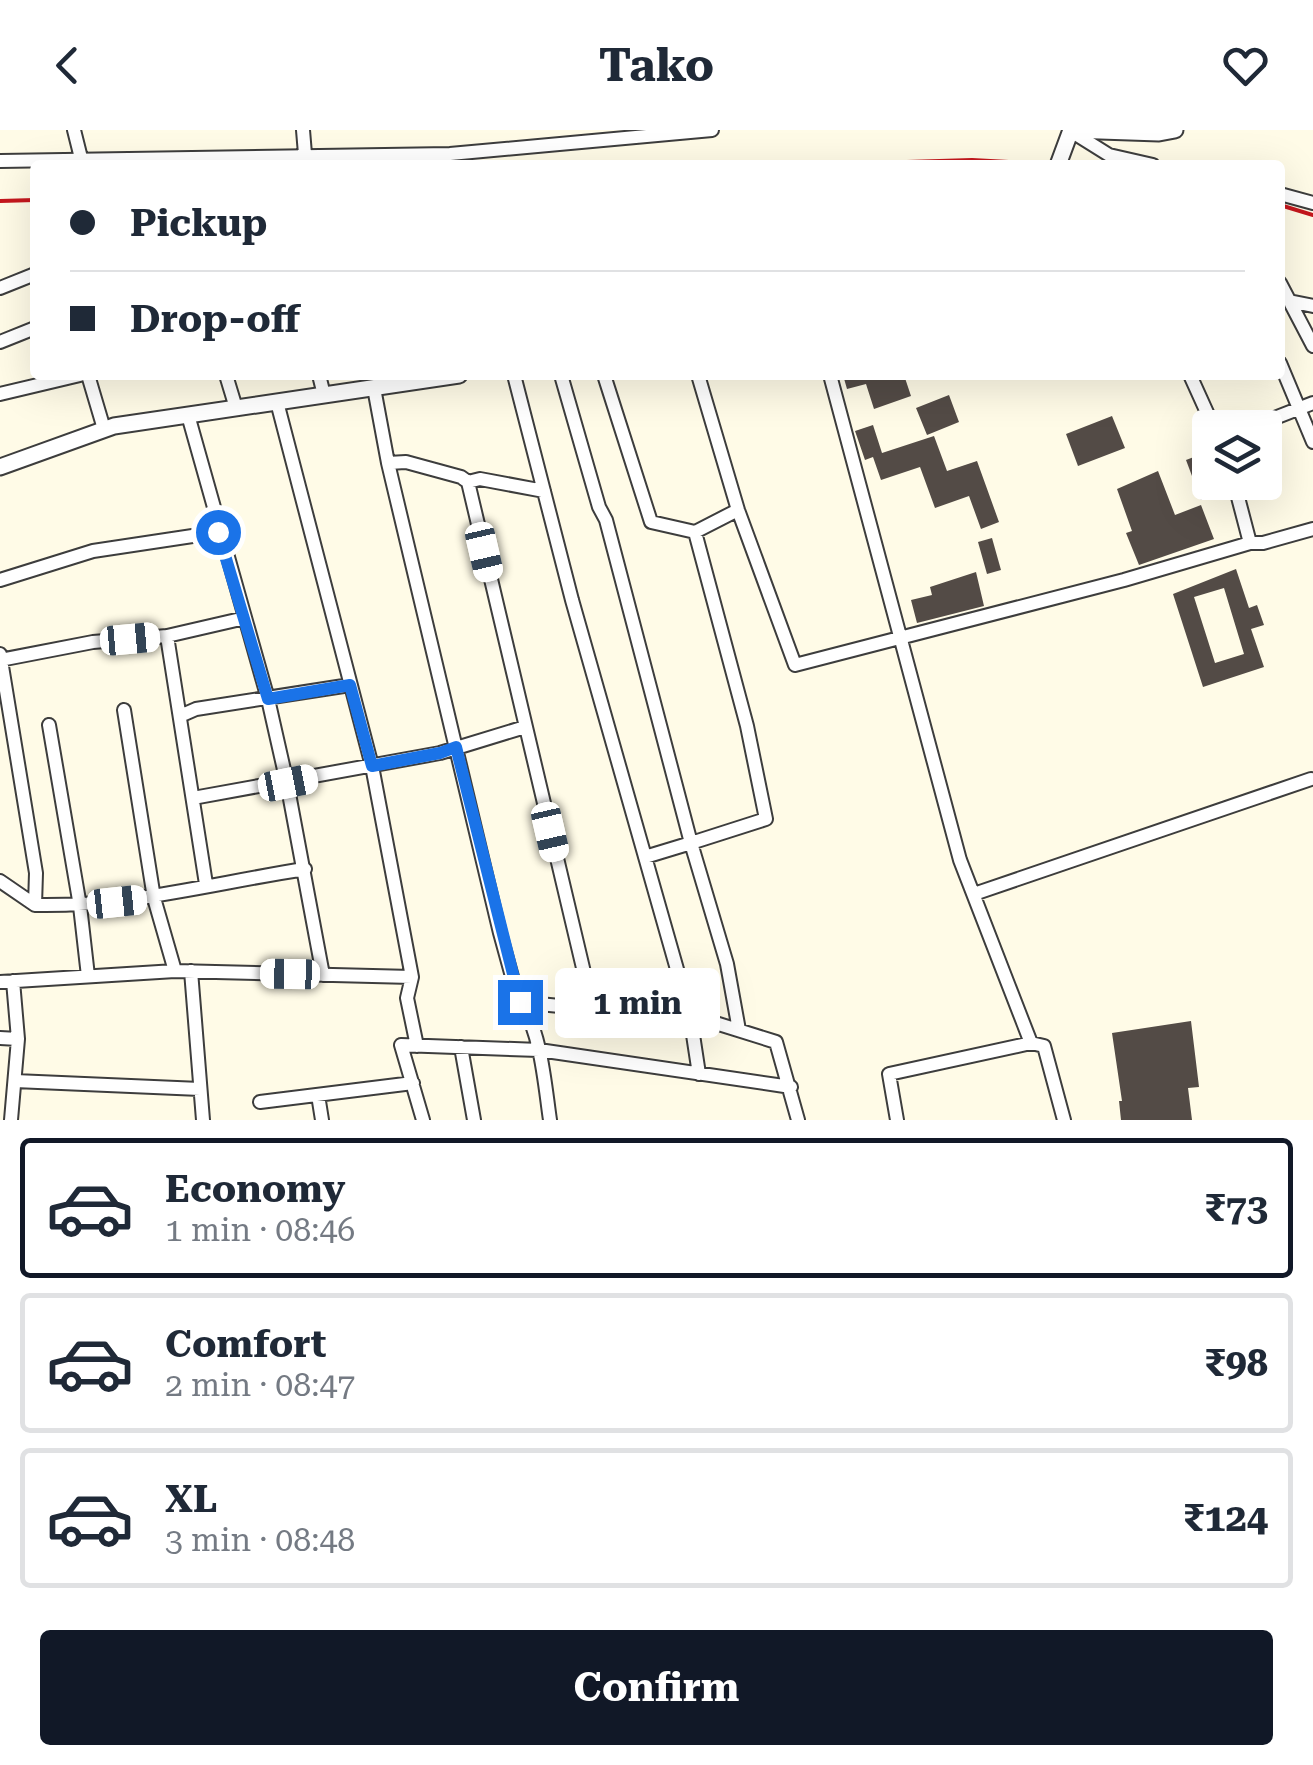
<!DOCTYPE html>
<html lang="en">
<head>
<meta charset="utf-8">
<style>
  :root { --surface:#fff; --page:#f6f6f7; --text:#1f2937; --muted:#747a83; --line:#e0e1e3; --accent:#111827 }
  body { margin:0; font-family:"Roboto Serif",serif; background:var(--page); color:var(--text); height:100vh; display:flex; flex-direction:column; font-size:38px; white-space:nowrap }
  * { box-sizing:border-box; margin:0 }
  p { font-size:32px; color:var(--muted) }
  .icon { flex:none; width:55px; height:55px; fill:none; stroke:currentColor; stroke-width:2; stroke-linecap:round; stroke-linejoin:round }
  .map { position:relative; height:990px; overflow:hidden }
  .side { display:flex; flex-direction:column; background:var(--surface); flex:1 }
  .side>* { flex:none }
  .top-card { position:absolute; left:30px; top:30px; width:1255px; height:220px; border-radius:10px; box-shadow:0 10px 40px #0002; display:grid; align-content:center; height:220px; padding:0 40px; background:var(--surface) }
  .tools { position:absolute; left:1192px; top:280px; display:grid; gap:20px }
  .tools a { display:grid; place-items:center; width:90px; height:90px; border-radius:10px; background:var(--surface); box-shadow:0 10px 40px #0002; font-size:50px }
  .end { position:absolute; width:45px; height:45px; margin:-22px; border:12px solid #1a73e8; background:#fff; box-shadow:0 0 0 5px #fff }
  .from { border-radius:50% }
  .bubble { position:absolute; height:70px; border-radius:10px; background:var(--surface); box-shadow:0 10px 40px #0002; font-size:32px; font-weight:700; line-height:70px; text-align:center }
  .car { position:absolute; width:30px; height:60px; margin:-30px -15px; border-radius:12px; box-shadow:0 0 8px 2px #0007; background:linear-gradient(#fff 24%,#345 0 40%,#fff 0 76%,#345 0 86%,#fff 0) }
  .top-card b { display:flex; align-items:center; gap:35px; height:95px; font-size:38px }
  .top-card b+b { border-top:2px solid var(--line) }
  .top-card i { width:25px; height:25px; background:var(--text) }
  ul { padding:18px 0 0; list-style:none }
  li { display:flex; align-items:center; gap:30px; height:140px; margin:0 20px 15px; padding:0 20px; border:5px solid var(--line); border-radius:10px }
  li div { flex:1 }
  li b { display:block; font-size:38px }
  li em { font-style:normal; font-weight:700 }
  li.selected { border-color:var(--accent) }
  li>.icon { width:90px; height:90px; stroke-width:1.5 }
  .primary-button { display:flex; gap:20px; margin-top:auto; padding:20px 40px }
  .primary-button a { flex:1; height:115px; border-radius:10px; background:var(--accent); color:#fff; font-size:40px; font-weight:700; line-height:115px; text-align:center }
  header { display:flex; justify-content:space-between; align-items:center; height:130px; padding:0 40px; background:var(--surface); font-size:45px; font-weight:700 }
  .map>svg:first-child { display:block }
  .building { fill:#534b46; fill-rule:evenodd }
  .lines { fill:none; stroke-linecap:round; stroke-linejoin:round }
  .minor-casing { stroke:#3d3d3d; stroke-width:16 }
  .tertiary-casing { stroke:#3d3d3d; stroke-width:19 }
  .minor { stroke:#fff; stroke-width:12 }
  .tertiary { stroke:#fff; stroke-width:15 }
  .rail { stroke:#c5171d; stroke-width:4 }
  .route { stroke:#1a73e8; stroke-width:12 }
</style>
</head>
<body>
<header><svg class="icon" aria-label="back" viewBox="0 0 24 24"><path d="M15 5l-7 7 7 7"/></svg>Tako<svg class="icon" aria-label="heart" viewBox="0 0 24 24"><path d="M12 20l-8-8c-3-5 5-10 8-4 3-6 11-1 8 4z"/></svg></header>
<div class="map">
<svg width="1313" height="990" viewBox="0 0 1313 990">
  <rect width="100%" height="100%" fill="#fffbe7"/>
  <path class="building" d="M843,245H904L911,266L874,279L866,254L847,259Z
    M949,265L959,292L927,305L916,278Z
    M1112,286L1125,318L1078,336L1066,304Z
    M873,295L882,323L934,306L947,341L977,331L999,392L981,399L969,366L935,378L920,337L881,350L873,327L865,330L855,301Z
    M1207,322L1210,352H1219L1222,362L1201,370L1186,330Z
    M1158,341L1175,385L1201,375L1214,409L1139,435L1126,403L1132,401L1117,359Z
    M992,408L1001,440L987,444L978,412Z
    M1236,439L1249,478L1257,475L1264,495L1251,499L1264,537L1203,557L1173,464ZM1224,458L1244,524L1215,533L1194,467Z
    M976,442L984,476L917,493L911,470L932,465L930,457Z
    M1191,891L1199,957L1188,958L1192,990H1121L1119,971H1122L1112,903Z"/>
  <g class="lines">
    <g class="minor-casing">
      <path id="minor" d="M74,0L81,28
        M303,0L305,24
        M1069,0L1109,25L1153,35
        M0,31L450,24L712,0
        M1280,64L1313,73
        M1280,153L1313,216
        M0,158L35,144
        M1289,171L1313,176
        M0,212L35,198
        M1280,233L1313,312
        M88,245L104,299
        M226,245L236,278
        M319,245L324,265
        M514,245L572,470L690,885L776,912L798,990
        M561,245L599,377L606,390L691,713L766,689L747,596L695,402
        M604,245L651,392L695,402L738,380
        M698,245L738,380L795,535L1124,450L1250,413
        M830,245L960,730L1031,913
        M1190,245L1214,298
        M374,258L388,333L500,803L519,872C541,897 545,957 550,990
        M0,264L80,245
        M277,272L372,636L412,847L407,868L417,916
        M188,285L268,569L287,653L323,845
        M1249,298L1313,273
        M388,333L406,332L461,347L468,352L592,876
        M468,352L480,349L544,361
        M1234,352L1250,413H1263L1313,399
        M0,450L93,421L219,402
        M167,506L206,754
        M0,524L36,743L35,775C127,777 214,753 305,739
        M0,530L93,512L167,506L245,488
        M124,580L154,768L175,841
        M180,586L196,579L350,555
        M49,595L80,776L88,846
        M193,668L440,623L525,597
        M645,727L691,713L727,834L739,900
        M0,751L35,775
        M974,764L1311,649
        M191,841L203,990
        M0,852L175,841L412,847
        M519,872L580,878L592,876L675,892L690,885L699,944
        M0,908L18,909
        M461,917L474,990
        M15,951L200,959
        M318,965L322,990
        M260,972L413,953
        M11,990L18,909L13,851
        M423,990L401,915L539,920L791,957
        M897,990L889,944L1031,913L1044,916L1064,990"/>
    </g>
    <g class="tertiary-casing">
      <path id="tertiary" d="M1058,35L1071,0L1159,3L1175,0
        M0,337L114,296L459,245"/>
    </g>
    <use href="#minor" class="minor"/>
    <use href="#tertiary" class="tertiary"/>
    <path class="rail" d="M809,35L972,30L1063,35
      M0,71L35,70
      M1280,75L1313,85"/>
  </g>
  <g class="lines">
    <path class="route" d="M218,402L268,569L350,555L372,636L440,623L456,617L520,872"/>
  </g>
</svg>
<div class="tools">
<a><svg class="icon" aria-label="layers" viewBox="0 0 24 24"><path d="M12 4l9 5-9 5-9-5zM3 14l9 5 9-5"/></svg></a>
</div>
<i class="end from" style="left:218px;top:402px"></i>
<i class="end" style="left:520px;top:872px"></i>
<div class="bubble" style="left:555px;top:838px;width:165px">1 min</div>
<i class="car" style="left:484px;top:422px;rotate:167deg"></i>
<i class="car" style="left:130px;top:509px;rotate:85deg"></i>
<i class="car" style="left:288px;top:653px;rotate:79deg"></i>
<i class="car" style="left:550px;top:702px;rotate:167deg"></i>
<i class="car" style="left:117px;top:772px;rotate:84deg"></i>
<i class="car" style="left:290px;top:844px;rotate:271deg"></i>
<div class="top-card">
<b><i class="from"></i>Pickup</b>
<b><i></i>Drop-off</b>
</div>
</div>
<section class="side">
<ul>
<li class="selected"><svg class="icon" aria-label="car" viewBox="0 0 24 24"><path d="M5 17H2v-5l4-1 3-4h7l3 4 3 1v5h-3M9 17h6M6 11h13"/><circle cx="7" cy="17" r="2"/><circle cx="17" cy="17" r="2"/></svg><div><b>Economy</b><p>1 min · 08:46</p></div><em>₹73</em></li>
<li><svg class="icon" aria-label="car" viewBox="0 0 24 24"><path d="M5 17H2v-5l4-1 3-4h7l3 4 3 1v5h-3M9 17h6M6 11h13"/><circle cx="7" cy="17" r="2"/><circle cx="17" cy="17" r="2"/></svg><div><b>Comfort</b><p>2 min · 08:47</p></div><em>₹98</em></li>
<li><svg class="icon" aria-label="car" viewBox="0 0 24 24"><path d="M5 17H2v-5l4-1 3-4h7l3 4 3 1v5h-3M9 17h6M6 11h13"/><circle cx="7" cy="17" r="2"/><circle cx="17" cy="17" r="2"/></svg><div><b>XL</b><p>3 min · 08:48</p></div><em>₹124</em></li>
</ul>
<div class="primary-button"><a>Confirm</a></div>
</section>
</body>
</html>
